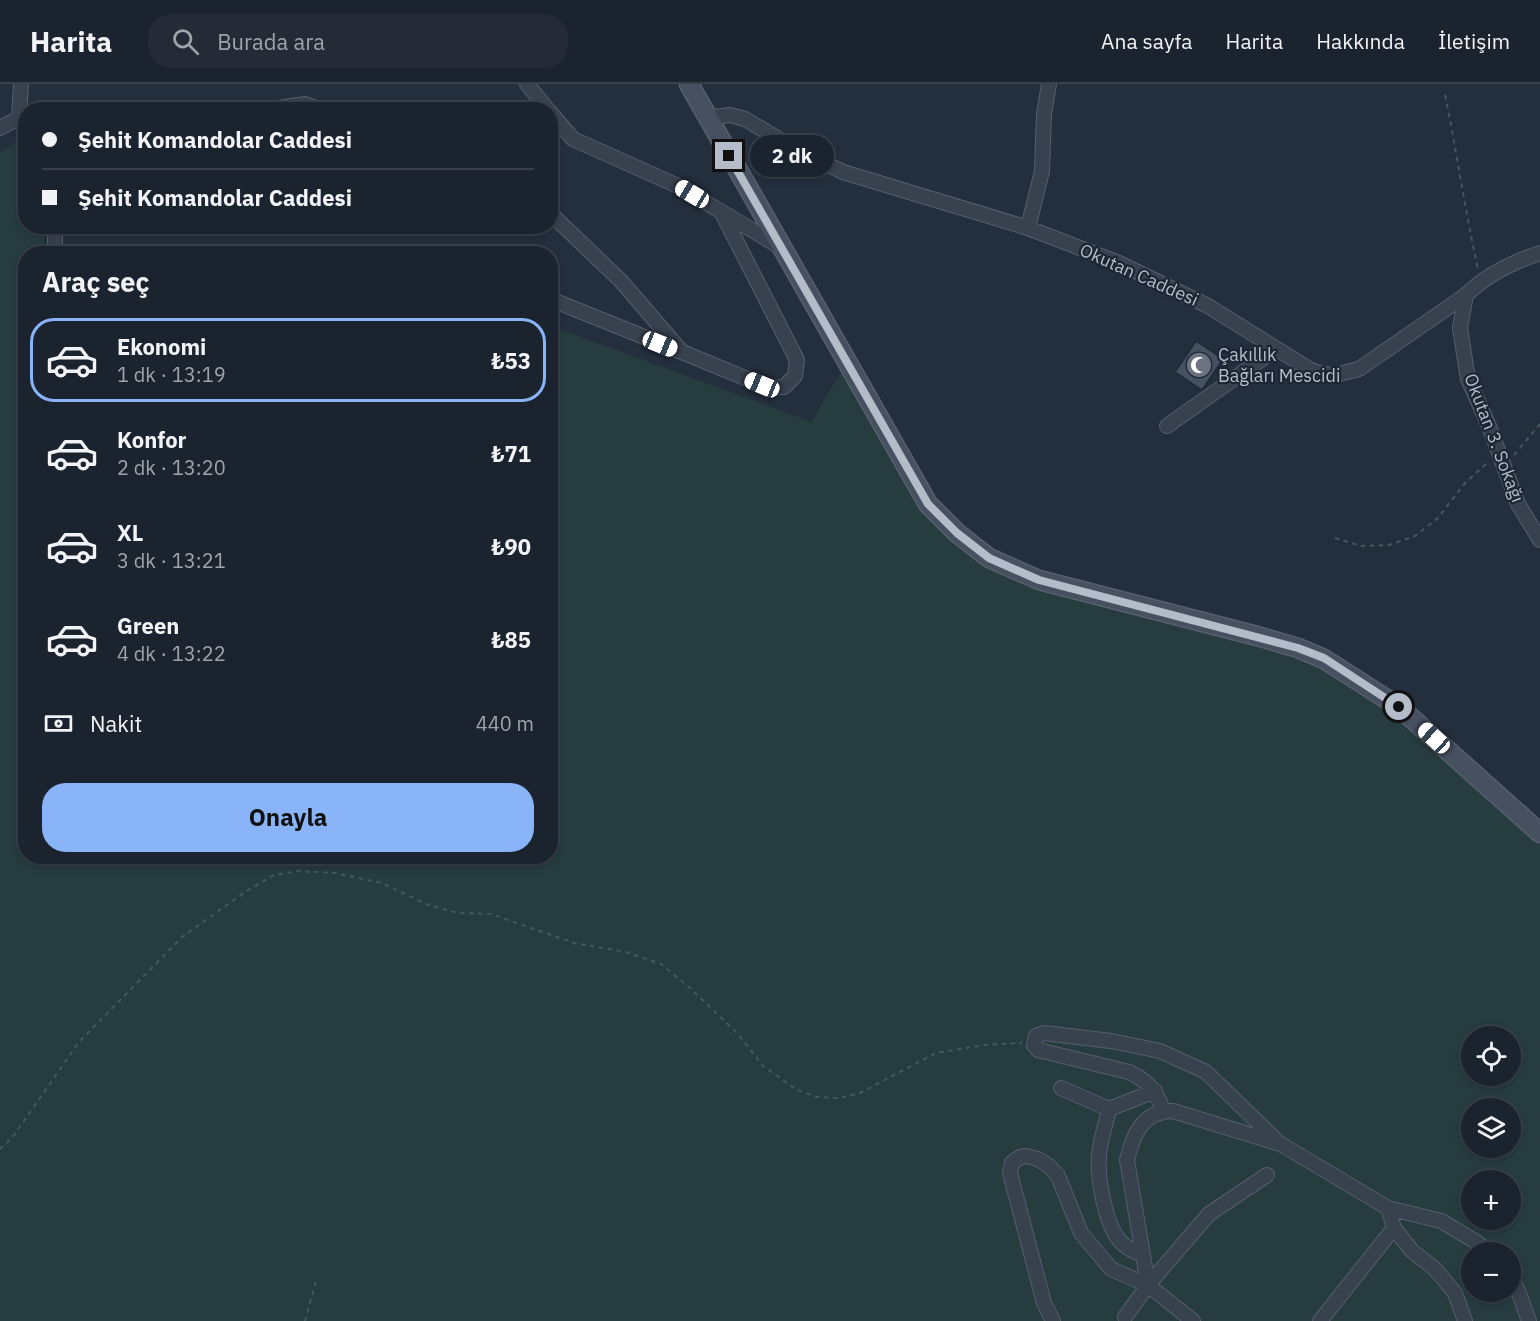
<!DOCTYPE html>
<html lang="tr">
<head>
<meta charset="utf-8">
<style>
  :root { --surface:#1b232e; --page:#242b36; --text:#f1f3f6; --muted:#a0a4aa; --line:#39404a; --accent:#8ab4f8 }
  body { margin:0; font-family:"IBM Plex Sans",sans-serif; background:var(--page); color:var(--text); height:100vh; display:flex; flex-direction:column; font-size:22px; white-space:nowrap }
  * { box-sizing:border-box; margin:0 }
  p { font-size:20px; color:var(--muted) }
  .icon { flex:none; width:33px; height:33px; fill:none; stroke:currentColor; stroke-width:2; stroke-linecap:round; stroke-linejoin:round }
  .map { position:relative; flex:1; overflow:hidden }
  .drawer { position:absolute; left:18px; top:162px; width:540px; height:618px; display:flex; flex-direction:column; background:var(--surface); border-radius:24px; box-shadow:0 3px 9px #0003,0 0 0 2px var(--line) }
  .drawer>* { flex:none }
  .hud { position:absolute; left:18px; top:18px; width:540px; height:132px; border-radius:24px; box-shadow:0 3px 9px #0003,0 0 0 2px var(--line); display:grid; align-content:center; height:132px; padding:0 24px; background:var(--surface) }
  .tools { position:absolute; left:1461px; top:942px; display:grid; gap:12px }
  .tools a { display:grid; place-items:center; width:60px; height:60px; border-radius:50%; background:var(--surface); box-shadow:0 3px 9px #0003,0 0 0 2px var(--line); font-size:30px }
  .end { position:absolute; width:27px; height:27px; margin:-14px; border:8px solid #b4bcc9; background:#111; box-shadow:0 0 0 3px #111 }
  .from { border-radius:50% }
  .bubble { position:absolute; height:42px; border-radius:21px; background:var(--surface); box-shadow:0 3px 9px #0003,0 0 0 2px var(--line); font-size:20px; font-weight:700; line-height:42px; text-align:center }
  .car { position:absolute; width:18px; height:36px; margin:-18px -9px; border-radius:8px; box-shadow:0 0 4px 2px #0007; background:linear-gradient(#fff 24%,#345 0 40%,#fff 0 76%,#345 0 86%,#fff 0) }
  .hud b { display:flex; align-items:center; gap:21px; height:57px; font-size:22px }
  .hud b+b { border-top:2px solid var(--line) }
  .hud i { width:15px; height:15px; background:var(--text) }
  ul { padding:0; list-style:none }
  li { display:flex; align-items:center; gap:18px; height:84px; margin:0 12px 9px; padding:0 12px; border:3px solid transparent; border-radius:24px }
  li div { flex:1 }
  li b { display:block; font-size:22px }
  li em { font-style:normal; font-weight:700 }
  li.current { border-color:var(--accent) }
  li>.icon { width:54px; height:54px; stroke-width:1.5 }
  h2 { padding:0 24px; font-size:27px; line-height:72px }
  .pay { display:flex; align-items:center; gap:15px; height:66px; padding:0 24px; font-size:22px }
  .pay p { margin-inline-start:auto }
  .action { display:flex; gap:12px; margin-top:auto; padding:12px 24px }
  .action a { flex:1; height:69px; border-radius:24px; background:var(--accent); color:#111; font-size:24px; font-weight:700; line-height:69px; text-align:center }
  header { display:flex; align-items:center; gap:36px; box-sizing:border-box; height:84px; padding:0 30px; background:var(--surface); border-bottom:2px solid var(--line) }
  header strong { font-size:28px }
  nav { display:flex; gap:33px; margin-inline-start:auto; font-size:21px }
  .search { width:420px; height:54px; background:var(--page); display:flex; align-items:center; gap:15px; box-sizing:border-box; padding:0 21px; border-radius:24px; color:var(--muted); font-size:22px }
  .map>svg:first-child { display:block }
  .green { fill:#263c3f; fill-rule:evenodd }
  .building { fill:#455162; stroke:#1f2835; stroke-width:1.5 }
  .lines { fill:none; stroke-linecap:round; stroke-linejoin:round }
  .street-casing { stroke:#565f6c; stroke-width:16 }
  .secondary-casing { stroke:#565f6c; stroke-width:21 }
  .path { stroke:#44595c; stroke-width:2; stroke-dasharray:4.5 4.5; stroke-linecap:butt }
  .street { stroke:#38414e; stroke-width:14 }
  .secondary { stroke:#465061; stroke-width:18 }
  .route { stroke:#b4bcc9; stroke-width:8 }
  .labels { text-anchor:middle; stroke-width:4.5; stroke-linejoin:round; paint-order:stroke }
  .street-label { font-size:18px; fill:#b4bcc9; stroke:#1d2633 }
  .poi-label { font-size:18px; fill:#b4bcc9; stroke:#1d2633; text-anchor:start }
</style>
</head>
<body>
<header>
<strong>Harita</strong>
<div class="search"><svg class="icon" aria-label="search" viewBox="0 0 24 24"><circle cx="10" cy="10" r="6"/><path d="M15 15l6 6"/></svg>Burada ara</div>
<nav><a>Ana sayfa</a><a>Harita</a><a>Hakkında</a><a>İletişim</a></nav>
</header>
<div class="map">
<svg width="1540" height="1237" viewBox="0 0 1540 1237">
  <rect width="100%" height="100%" fill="#242f3e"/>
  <path class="green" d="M25,55L26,142L44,143V169L26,170V772H550L551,242L812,338L829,307L845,284L921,415L990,471L1341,585L1540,750V1237H0V68L18,56ZM1472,952H1510V992H1472ZM1472,1024H1510V1064H1472ZM1472,1096H1510V1136H1472ZM1472,1168H1510V1208H1472Z"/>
  <path class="building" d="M1196,257L1223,275L1202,306L1175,288Z"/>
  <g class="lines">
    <g class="street-casing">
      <path id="street" d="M527,0L548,26
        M265,26L305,20L321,26
        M550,28L573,55L678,102L782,164
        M19,34L21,0
        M708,34L730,31L745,35L797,66L843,88L1028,144L1119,179L1208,222L1309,285L1322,290L1335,291L1359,285L1466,211C1486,191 1513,178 1540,169
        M0,44L19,34H25
        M550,129L621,197L682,268L769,304L784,303L795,292L797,276L721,127
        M1028,144L1042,87L1044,30L1049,0
        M55,170V142
        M80,170L166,168
        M1466,211L1460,244L1468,295L1489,342L1518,420L1540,456
        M550,215L679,267
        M1167,342L1276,265
        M1061,1004L1109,1025
        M1163,1027C1157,1007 1148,997 1129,988L1038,966L1034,961L1036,952L1044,949L1111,957L1160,967L1206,988L1279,1059L1388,1124L1441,1137L1478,1159L1488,1168
        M1388,1124L1394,1144L1412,1167L1435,1185L1455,1209L1465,1237
        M1143,1171C1134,1168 1126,1164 1120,1157C1105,1140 1097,1093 1099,1071C1100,1056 1106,1040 1109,1025L1155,1007
        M1510,1194L1517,1204L1529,1237
        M1148,1201L1127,1076C1133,1050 1143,1027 1173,1027L1277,1059
        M1125,1233L1148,1201L1209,1130L1267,1091
        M1053,1237L1044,1219L1010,1089L1012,1079L1020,1073L1026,1072L1038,1075L1049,1082L1058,1092L1081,1149L1111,1185L1148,1201L1193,1237
        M1320,1237L1394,1144"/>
    </g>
    <g class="secondary-casing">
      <path id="secondary" d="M689,0L928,420L957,449L989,474L1039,496L1257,552L1298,564L1324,575L1399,623L1540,749"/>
    </g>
    <path class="path" d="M1445,11C1457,69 1465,127 1478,185
      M1514,371L1540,340
      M1335,454L1361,462L1389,461L1415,452L1437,435L1465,399L1487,379
      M0,1065L12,1054L79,958L182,853L245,808L274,791L298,787L335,789L382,799L426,820L458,829L491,830L574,859L626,868L661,880L690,904L737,949L763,982L797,1006L817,1013L839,1014L860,1009L936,969L985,961L1022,959
      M305,1237L316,1197"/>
    <use href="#street" class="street"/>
    <use href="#secondary" class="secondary"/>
  </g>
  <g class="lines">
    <path class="route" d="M729,72L928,420L957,449L989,474L1039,496L1298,564L1324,574L1399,623"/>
  </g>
  <defs>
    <g id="mosque-disc" transform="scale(1.35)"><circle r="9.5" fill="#6b7280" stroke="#1d2633"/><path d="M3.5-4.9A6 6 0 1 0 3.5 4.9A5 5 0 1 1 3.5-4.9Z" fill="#fff"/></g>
  </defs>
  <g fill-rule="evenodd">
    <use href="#mosque-disc" x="1199" y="281"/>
  </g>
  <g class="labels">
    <g class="street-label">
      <text transform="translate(1139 191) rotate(24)" y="6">Okutan Caddesi</text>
      <text transform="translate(1494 354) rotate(69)" y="6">Okutan 3. Sokağı</text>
    </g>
    <g class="poi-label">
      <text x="1218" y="277">Çakıllık<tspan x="1218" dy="21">Bağları Mescidi</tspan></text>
    </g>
  </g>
</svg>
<div class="tools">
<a><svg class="icon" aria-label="locate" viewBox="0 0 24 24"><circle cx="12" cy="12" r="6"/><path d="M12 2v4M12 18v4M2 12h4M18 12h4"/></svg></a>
<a><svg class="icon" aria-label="layers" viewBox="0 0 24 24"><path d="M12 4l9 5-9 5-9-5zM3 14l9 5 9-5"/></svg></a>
<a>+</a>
<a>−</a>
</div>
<i class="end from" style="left:1399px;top:623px"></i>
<i class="end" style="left:729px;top:72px"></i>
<div class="bubble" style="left:750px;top:51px;width:84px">2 dk</div>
<i class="car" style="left:692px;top:110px;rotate:301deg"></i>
<i class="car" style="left:660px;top:260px;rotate:112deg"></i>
<i class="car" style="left:762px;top:301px;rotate:292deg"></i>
<i class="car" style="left:1434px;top:654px;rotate:312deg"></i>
<div class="hud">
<b><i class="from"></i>Şehit Komandolar Caddesi</b>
<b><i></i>Şehit Komandolar Caddesi</b>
</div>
<section class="drawer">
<h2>Araç seç</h2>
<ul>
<li class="current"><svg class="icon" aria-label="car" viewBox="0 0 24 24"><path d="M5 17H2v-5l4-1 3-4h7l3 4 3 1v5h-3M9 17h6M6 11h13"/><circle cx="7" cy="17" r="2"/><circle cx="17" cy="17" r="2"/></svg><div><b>Ekonomi</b><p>1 dk · 13:19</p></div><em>₺53</em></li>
<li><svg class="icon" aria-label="car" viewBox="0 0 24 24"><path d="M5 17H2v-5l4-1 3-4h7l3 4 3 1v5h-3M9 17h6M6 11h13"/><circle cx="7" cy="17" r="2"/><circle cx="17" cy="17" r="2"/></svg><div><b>Konfor</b><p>2 dk · 13:20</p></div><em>₺71</em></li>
<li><svg class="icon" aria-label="car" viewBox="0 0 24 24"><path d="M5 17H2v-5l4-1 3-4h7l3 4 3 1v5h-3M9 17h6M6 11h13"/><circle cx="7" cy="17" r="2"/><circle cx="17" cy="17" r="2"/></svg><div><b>XL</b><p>3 dk · 13:21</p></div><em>₺90</em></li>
<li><svg class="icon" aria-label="car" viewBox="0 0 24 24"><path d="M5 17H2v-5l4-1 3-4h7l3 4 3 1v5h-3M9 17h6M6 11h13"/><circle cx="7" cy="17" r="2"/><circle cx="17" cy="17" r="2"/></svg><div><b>Green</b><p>4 dk · 13:22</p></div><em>₺85</em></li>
</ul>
<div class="pay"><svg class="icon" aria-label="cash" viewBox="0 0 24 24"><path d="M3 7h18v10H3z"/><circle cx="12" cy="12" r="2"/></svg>Nakit<p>440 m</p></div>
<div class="action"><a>Onayla</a></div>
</section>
</div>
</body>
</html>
